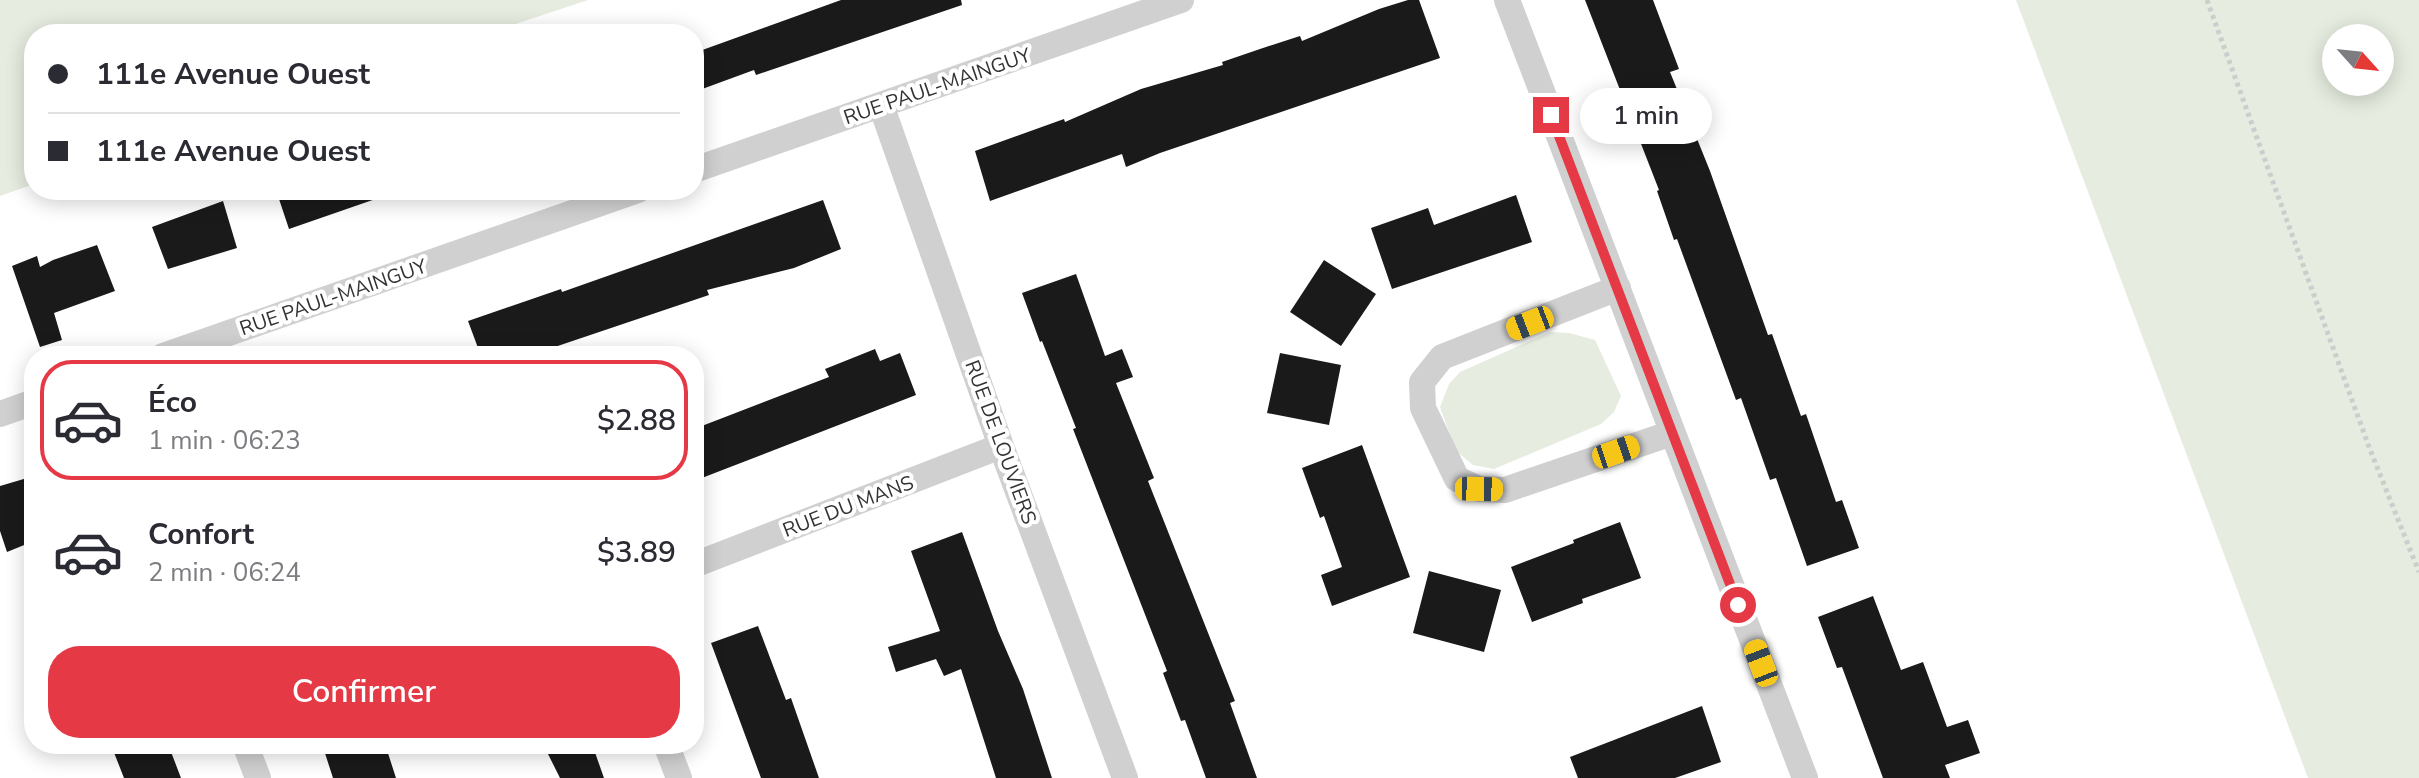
<!DOCTYPE html>
<html lang="fr">
<head>
<meta charset="utf-8">
<style>
  :root { --surface:#fff; --page:#f7f7f7; --text:#2b2b33; --muted:#7c7c81; --line:#e1e1e2; --accent:#e63946 }
  body { margin:0; font-family:"Nunito Sans",sans-serif; background:var(--page); color:var(--text); height:100vh; display:flex; flex-direction:column; font-size:30px; white-space:nowrap }
  * { box-sizing:border-box; margin:0 }
  p { font-size:26px; color:var(--muted) }
  .icon { flex:none; width:44px; height:44px; fill:none; stroke:currentColor; stroke-width:2; stroke-linecap:round; stroke-linejoin:round }
  .map { position:relative; flex:1; overflow:hidden }
  .sheet { position:absolute; left:24px; top:346px; width:680px; height:408px; display:flex; flex-direction:column; background:var(--surface); border-radius:32px; box-shadow:0 4px 20px #0003 }
  .sheet>* { flex:none }
  .top-card { position:absolute; left:24px; top:24px; width:680px; height:176px; border-radius:32px; box-shadow:0 4px 20px #0003; display:grid; align-content:center; height:176px; padding:0 24px; background:var(--surface) }
  .needle { width:52px; rotate:117deg }
  .controls { position:absolute; left:2322px; top:24px; display:grid; gap:16px }
  .controls a { display:grid; place-items:center; width:72px; height:72px; border-radius:50%; background:var(--surface); box-shadow:0 4px 20px #0003; font-size:40px }
  .end { position:absolute; width:36px; height:36px; margin:-18px; border:10px solid #e63946; background:#fff; box-shadow:0 0 0 4px #fff }
  .from { border-radius:50% }
  .bubble { position:absolute; height:56px; border-radius:28px; background:var(--surface); box-shadow:0 4px 20px #0003; font-size:26px; font-weight:600; line-height:56px; text-align:center }
  .car { position:absolute; width:24px; height:48px; margin:-24px -12px; border-radius:10px; box-shadow:0 0 6px 2px #0007; background:linear-gradient(#f5c518 24%,#345 0 40%,#f5c518 0 76%,#345 0 86%,#f5c518 0) }
  .top-card b { display:flex; align-items:center; gap:28px; height:76px; font-size:30px }
  .top-card b+b { border-top:2px solid var(--line) }
  .top-card i { width:20px; height:20px; background:var(--text) }
  ul { padding:14px 0 0; list-style:none }
  li { display:flex; align-items:center; gap:24px; height:120px; margin:0 16px 12px; padding:0 8px; border:4px solid transparent; border-radius:32px }
  li div { flex:1 }
  li b { display:block; font-size:30px }
  li em { font-style:normal; font-weight:600 }
  li.active { border-color:var(--accent) }
  li>.icon { width:72px; height:72px; stroke-width:1.5 }
  .button { display:flex; gap:16px; margin-top:auto; padding:16px 24px }
  .button a { flex:1; height:92px; border-radius:32px; background:var(--accent); color:#fff; font-size:32px; font-weight:600; line-height:92px; text-align:center }
  .map>svg:first-child { display:block }
  .green { fill:#e6ecdf; fill-rule:evenodd }
  .building { fill:#1a1a1a }
  .lines { fill:none; stroke-linecap:round; stroke-linejoin:round }
  .path { stroke:#cdcdcd; stroke-width:5; stroke-dasharray:4 4; stroke-linecap:butt }
  .street { stroke:#d0d0d0; stroke-width:26 }
  .route { stroke:#e63946; stroke-width:10 }
  .labels { text-anchor:middle; stroke-width:8; stroke-linejoin:round; paint-order:stroke }
  .street-label { font-size:20px; fill:#333; stroke:#fff }
</style>
</head>
<body>
<div class="map">
<svg width="2419" height="778" viewBox="0 0 2419 778">
  <rect width="100%" height="100%" fill="#fff"/>
  <path class="green" d="M0,0H588L485,34H34V184L0,196Z
    M2016,0H2419V778H2308ZM2380,38V82H2336V38Z
    M1550,332L1569,333L1595,340L1621,396L1614,412L1601,424L1494,469L1473,465L1456,451L1440,407L1449,384L1460,372Z"/>
  <path class="building" d="M841,0H961L962,5L756,75L754,70L694,92V53Z
    M1408,0H1419L1440,58L1160,153L1126,167L1122,154L990,201L975,151L1064,119L1065,122L1141,89L1223,65L1222,62L1260,49L1300,36L1302,41L1379,9Z
    M1585,0H1653L1679,69L1670,72L1710,171L1768,335L1772,334L1801,416L1806,414L1836,502L1842,500L1859,548L1807,566L1776,478L1770,480L1741,398L1736,400L1677,239L1674,240L1657,191L1659,190Z
    M276,190H386L387,195L289,229Z
    M1516,195L1532,242L1392,289L1371,228L1428,208L1434,225Z
    M823,200L841,249L794,268L707,290L709,295L528,356H481L468,321L561,289L562,292Z
    M223,201L237,248L168,269L152,227Z
    M97,245L115,291L54,313L62,340L40,347L12,266L37,256L40,267L53,260Z
    M1324,260L1376,294L1341,346L1290,312Z
    M1076,274L1105,356L1122,349L1133,377L1116,383L1154,478L1148,481L1235,701L1230,703L1257,778H1206L1185,720L1181,721L1163,673L1167,671L1073,429L1076,428L1042,341L1040,342L1022,293Z
    M875,349L880,361L900,353L916,395L694,481V429L829,377L825,369Z
    M1280,353L1341,365L1329,425L1267,413Z
    M1362,445L1410,577L1332,606L1321,575L1342,567L1324,516L1320,518L1302,468Z
    M34,476V541L7,552L0,531V486Z
    M1620,522L1641,578L1582,599L1583,603L1532,622L1511,567L1574,543L1573,540Z
    M962,532L998,631L1023,689L1052,778H996L961,669L944,676L936,659L896,672L888,647L940,631L911,551Z
    M1429,571L1501,590L1484,652L1413,633Z
    M1873,596L1901,670L1923,662L1947,727L1968,720L1980,753L1945,765L1950,778H1883L1842,667L1837,668L1818,617Z
    M758,626L786,700L791,698L819,778H761L711,643Z
    M1702,706L1721,762L1675,778H1578L1570,757Z
    M128,744H168L181,778H124L113,750Z
    M322,744H385L396,778H333Z
    M543,744H592L604,778H560Z"/>
  <g class="lines">
    <path class="path" d="M2207,0L2369,447L2419,572"/>
    <path class="street" d="M1507,0L1805,778
      M881,105L1001,446L1125,778
      M694,170L1181,0
      M1618,288L1442,357L1422,382L1423,408L1457,479L1479,489L1505,490L1672,433
      M163,356L638,190
      M0,414L34,402
      M694,565L1001,446
      M245,744L258,778
      M666,744L679,778"/>
  </g>
  <g class="lines">
    <path class="route" d="M1551,115L1738,605"/>
  </g>
  <g class="labels">
    <g class="street-label">
      <text transform="translate(937 86) rotate(-19)" y="7">RUE PAUL-MAINGUY</text>
      <text transform="translate(333 297) rotate(-19)" y="7">RUE PAUL-MAINGUY</text>
      <text transform="translate(1001 442) rotate(70)" y="7">RUE DE LOUVIERS</text>
      <text transform="translate(848 506) rotate(-21)" y="7">RUE DU MANS</text>
    </g>
  </g>
</svg>
<div class="controls">
<a><svg class="needle" viewBox="-14 -14 28 28"><path d="M0-13l5 13h-10z" fill="#e53935"/><path d="M0 13l5-13h-10z" fill="#7c7c81"/></svg></a>
</div>
<i class="end from" style="left:1738px;top:605px"></i>
<i class="end" style="left:1551px;top:115px"></i>
<div class="bubble" style="left:1580px;top:88px;width:132px">1 min</div>
<i class="car" style="left:1530px;top:323px;rotate:249deg"></i>
<i class="car" style="left:1616px;top:452px;rotate:71deg"></i>
<i class="car" style="left:1479px;top:489px;rotate:91deg"></i>
<i class="car" style="left:1761px;top:663px;rotate:339deg"></i>
<div class="top-card">
<b><i class="from"></i>111e Avenue Ouest</b>
<b><i></i>111e Avenue Ouest</b>
</div>
<section class="sheet">
<ul>
<li class="active"><svg class="icon" aria-label="car" viewBox="0 0 24 24"><path d="M5 17H2v-5l4-1 3-4h7l3 4 3 1v5h-3M9 17h6M6 11h13"/><circle cx="7" cy="17" r="2"/><circle cx="17" cy="17" r="2"/></svg><div><b>Éco</b><p>1 min · 06:23</p></div><em>$2.88</em></li>
<li><svg class="icon" aria-label="car" viewBox="0 0 24 24"><path d="M5 17H2v-5l4-1 3-4h7l3 4 3 1v5h-3M9 17h6M6 11h13"/><circle cx="7" cy="17" r="2"/><circle cx="17" cy="17" r="2"/></svg><div><b>Confort</b><p>2 min · 06:24</p></div><em>$3.89</em></li>
</ul>
<div class="button"><a>Confirmer</a></div>
</section>
</div>
</body>
</html>
